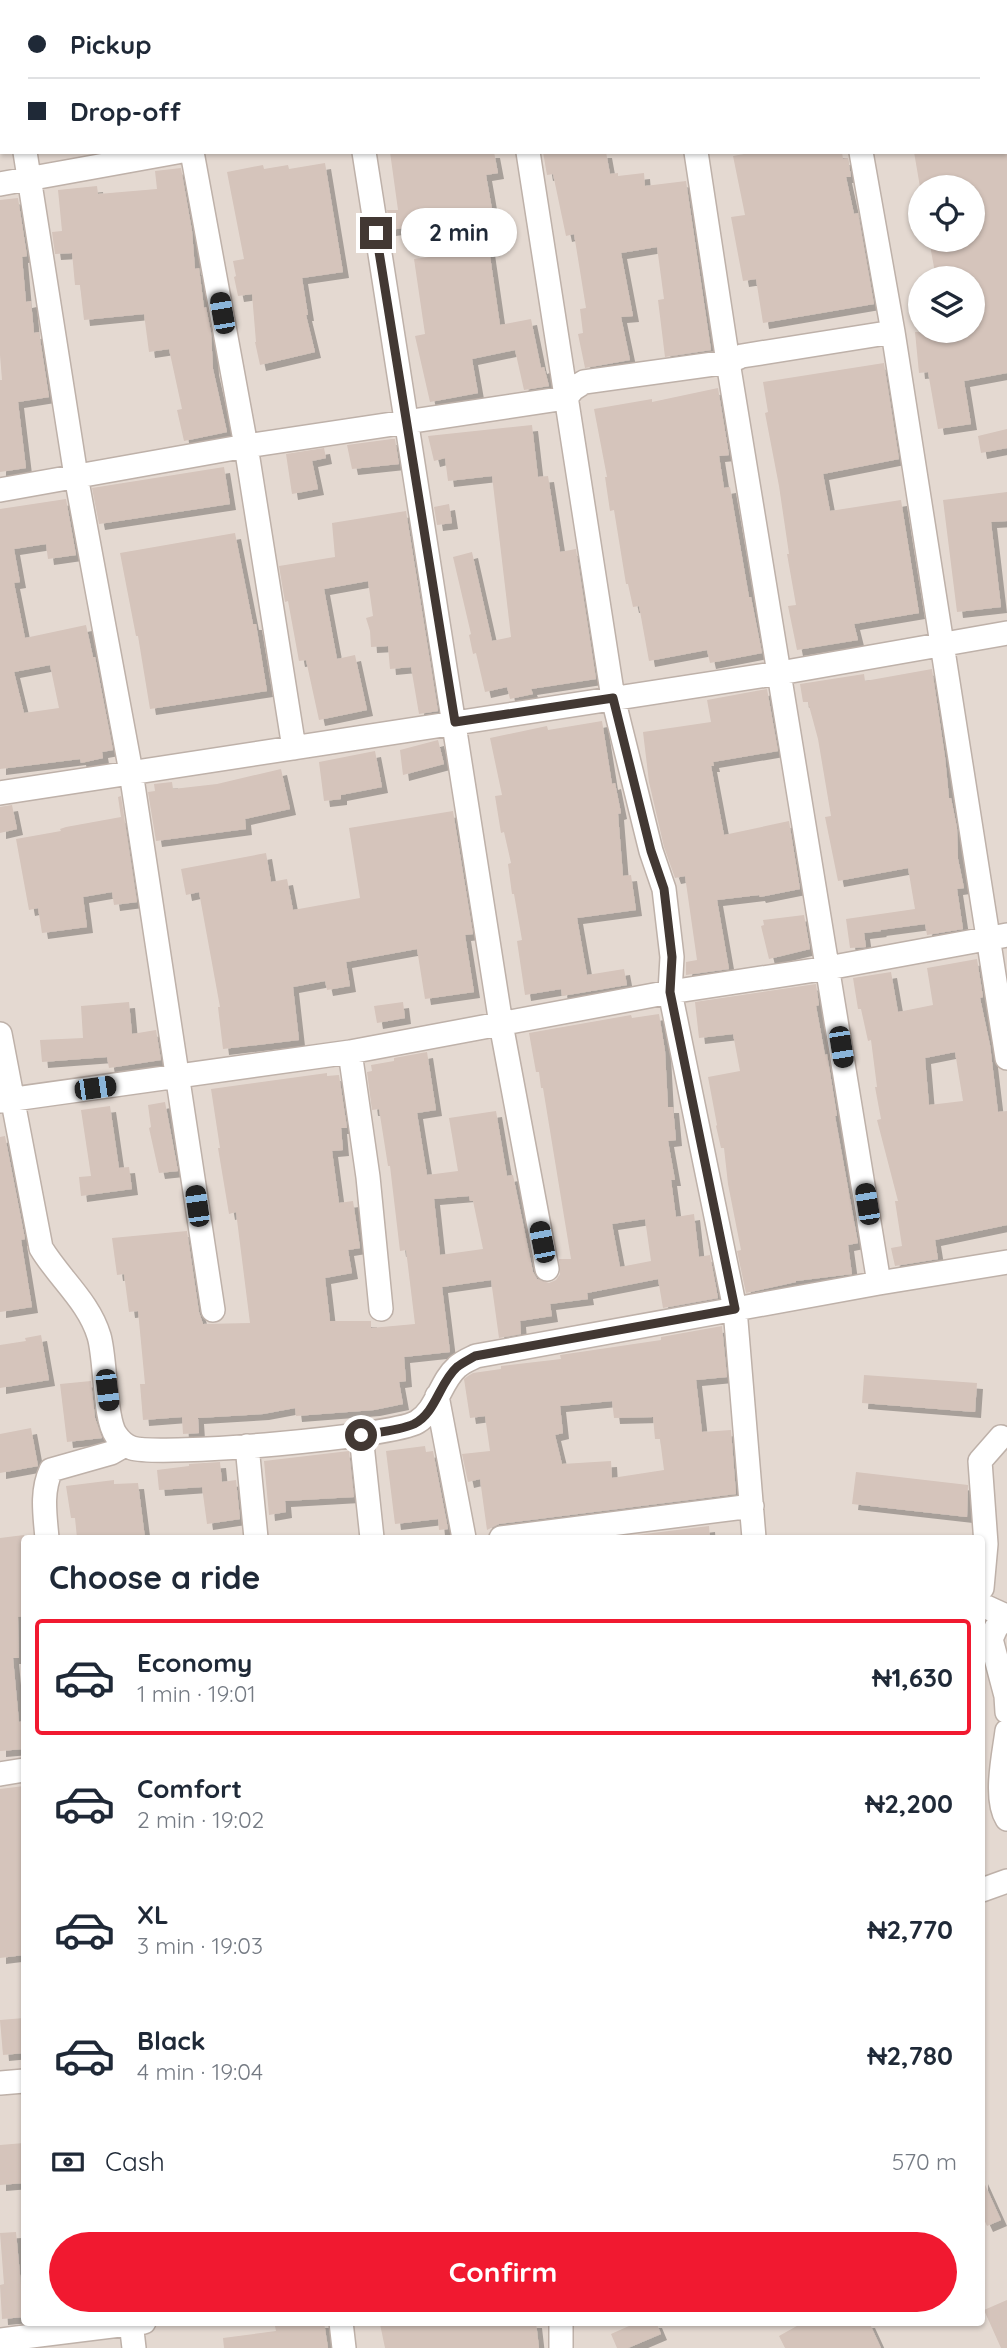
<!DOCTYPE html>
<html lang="en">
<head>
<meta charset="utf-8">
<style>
  :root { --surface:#fff; --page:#f6f6f7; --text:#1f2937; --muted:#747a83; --line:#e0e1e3; --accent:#f11930 }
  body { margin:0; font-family:Quicksand,sans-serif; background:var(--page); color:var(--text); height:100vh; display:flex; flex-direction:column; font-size:26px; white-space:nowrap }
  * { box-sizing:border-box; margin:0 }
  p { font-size:23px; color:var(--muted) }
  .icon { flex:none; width:38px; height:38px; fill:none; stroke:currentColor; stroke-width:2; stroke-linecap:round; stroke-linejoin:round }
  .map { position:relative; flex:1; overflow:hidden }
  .side { position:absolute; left:21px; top:1535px; width:964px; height:791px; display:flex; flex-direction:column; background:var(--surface); border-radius:7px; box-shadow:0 2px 5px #0004 }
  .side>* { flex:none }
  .banner { position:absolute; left:0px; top:0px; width:1008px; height:154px; box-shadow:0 2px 5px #0004; display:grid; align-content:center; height:154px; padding:0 28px; background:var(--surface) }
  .fabs { position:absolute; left:908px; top:175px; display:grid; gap:14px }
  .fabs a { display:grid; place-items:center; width:77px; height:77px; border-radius:50%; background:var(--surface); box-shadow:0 2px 5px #0004; font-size:35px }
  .end { position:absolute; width:32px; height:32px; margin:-16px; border:9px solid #423833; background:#fff; box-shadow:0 0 0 4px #fff }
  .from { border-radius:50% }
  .bubble { position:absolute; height:49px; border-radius:24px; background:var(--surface); box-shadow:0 2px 5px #0004; font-size:23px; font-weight:700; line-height:49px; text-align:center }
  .car { position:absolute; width:21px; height:42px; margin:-21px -10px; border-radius:9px; box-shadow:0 0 5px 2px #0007; background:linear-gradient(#222 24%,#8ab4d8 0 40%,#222 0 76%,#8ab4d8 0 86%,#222 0) }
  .banner b { display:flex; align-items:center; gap:24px; height:66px; font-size:26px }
  .banner b+b { border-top:2px solid var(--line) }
  .banner i { width:18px; height:18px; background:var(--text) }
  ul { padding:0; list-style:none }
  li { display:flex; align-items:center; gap:21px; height:116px; margin:0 14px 10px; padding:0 14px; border:4px solid transparent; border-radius:7px }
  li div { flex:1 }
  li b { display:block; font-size:26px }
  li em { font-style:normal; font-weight:700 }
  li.active { border-color:var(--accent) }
  li>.icon { width:63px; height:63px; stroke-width:1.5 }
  h2 { padding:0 28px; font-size:32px; line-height:84px }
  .pay { display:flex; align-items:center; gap:18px; height:77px; padding:0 28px; font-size:26px }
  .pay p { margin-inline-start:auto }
  .cta { display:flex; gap:14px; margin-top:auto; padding:14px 28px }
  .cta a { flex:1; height:80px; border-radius:42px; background:var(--accent); color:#fff; font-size:28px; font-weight:700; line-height:80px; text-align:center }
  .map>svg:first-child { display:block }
  .residential { fill:#e4d9d1; fill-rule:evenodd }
  .building { fill:#d5c4bb; fill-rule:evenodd; filter:url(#shadow) }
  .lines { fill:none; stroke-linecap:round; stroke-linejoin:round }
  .street-casing { stroke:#beb1a9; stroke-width:26 }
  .street { stroke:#fff; stroke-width:23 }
  .route { stroke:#423833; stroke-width:9 }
</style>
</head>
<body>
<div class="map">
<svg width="1007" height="2348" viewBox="0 0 1007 2348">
  <defs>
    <filter id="shadow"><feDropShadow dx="6" dy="6" stdDeviation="0" flood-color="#0004"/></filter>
  </defs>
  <rect width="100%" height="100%" fill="#f1e9e3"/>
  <path class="residential" d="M0,0H1007V2348H0ZM2,2H1006V152H2ZM920,187H973V240H920ZM920,278H973V331H920ZM24,1538H982V2322H24Z"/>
  <path class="building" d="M390,152H494L498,173L486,175L496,232L477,236L473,218L390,230L387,210H398Z
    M543,152H606L610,174L618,173V176L644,173L645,186L686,181L711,350L665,357L658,300L664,299L657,247L621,253L633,316L621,317L630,360L585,368L578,334L583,333L580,309L586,308L574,234L566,236L553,174L547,175Z
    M755,152H842L843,159L848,158L851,177H846L854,214L858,213L874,304L763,323L756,279L743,281L731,217L745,215L733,156Z
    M914,152H1007V373L964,381L971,424L938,429L928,372L919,373L915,332L973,331V278H936L929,240H973V187H920Z
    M325,163L343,272L302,278L308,315H306L315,352L260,365L255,342H256L252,294L238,296L234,277L236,276L233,261L244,259L227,172L263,165L264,169L288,165L289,169Z
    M181,168L192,231L195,269L199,268L204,308L206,307L211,332L213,369L227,432L184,441L177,410L182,409L169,349L149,352L144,314L84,320L80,285H75L72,253L55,254L52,232L62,231L58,190L97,186L98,194L157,189L155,171Z
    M18,198L27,256L22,257L26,302L31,301L34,333L39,332L49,397L18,402L26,468L0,472V380H2L0,355V200Z
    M489,249L500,325L531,319L541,368L544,367L549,386L524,390L515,350L472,359L478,393L430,402L415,336L425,334L414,259Z
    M884,363L899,459L823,474L830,511L901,500L919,613L854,624L858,640L797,650L788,606L796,605L787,554H789L779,486L765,413L768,412L763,382Z
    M718,388L729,455L719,456L724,488L730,487L749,597H751L762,653L710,663L707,650L649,661L639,606L633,607L628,584H626L614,510L610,511L605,477H607L594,409L652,399V402Z
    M532,425L538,477L548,476L560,552L576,549L596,679L531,689L533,694L510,699L507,687L485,692L476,653L473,654L469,635L471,634L453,557L472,552L492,641L511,637L492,476L448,481L445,458L434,461L428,436Z
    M1007,429V448L981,453L978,436Z
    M392,439H395L399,464L352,469L347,445Z
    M324,448L326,458L312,461L318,489L292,494L286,454Z
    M224,467L230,504L99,524L92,488Z
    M1007,492V521L991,522L1001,607L957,612L943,500Z
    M66,499L76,555L48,559L46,544L14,549L20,582L14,583L25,638L86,625L93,657H95L113,750L102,752L103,758L81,763L80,759L0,769V509ZM50,665L59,708L24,713L14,672Z
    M449,504L452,523L437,525L434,507Z
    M406,511L438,711L419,714L411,667L390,669L388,646L371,647L370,631L366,618L373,616L368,581L324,589L337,659L355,655L367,710L319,720L306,660L299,661L288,601L285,602L279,566L335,557L332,523Z
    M235,533L253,624H256L267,691L150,709L138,636H136L120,553Z
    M932,669L945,757L949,798H951L957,828L958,859L964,888L957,889L963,929L927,935L925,924L880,930L881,931L864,933L866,947L850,948L846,919L915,909L908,868L838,881L825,817L831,816L818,739L808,702H803L800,684L864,674L865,681Z
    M767,689L778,751L713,762L714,766H711L724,835L789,821L800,889L760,897L759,895L717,900L729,969L686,975V962L697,960L685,876L675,878L664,847L649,782L643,732L711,722L707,700Z
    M602,721L612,784L615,783L621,813L618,814L623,876L631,875L636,910L577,918L587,975L624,969L627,985L562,996L561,989L525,995L517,941L522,940L514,894H512L508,864L511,863L504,832L501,833L495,796L502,795L490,738L547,726L548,730Z
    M438,740L444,764L403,775L400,750Z
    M375,751L382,787L341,795V799L324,801L319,762Z
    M281,769L290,809L245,819L246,829L156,841L148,792L155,791L154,784L172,782L173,789L217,784Z
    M121,796L137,902L114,905L112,892L83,897L87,927L42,933L38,908L29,910L16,839L61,831L60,829L66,827L121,817L118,797Z
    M12,805L17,829L0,833V807Z
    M453,811L473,934L465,935L474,992L425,999L417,949L346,962L350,986L327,990L325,981L293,987L299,1040L223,1049L218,1007H220L199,892L186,895L181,869L266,853L271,882L287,879L293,910L360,898L349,828Z
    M804,915L810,949L769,959L761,926L764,925L763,920Z
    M977,959L983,997L980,998L990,1045L998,1112L1007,1111V1225L935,1240L938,1259L895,1266L891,1248L902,1246L895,1201H898L877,1120L881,1119L875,1087H877L871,1040L868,1041L861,1009H858L853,978L891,972L898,1012L933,1005L927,968ZM955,1052L963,1101L929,1105L925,1058Z
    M816,984L819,1005L816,1006L825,1055L827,1054L837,1116H835L858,1243L848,1245L852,1274L796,1281V1282L746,1293L737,1251L741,1250L728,1184L724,1148H721L716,1126L717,1125L708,1077L740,1071L733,1034L699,1038L695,1002Z
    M129,1002L132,1034L156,1030L161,1060L109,1068L107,1057L42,1062L40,1040L83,1038L81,1006Z
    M403,1002L405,1018L377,1023L374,1006Z
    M659,1014L665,1051L668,1107H673L676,1140L668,1141L675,1180H671L676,1217L694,1214L699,1257L710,1255L718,1298L663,1308L658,1279L587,1293L588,1299L550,1304L552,1316L520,1321L521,1334L499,1338L491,1280L442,1287L450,1352L404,1357L406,1381L399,1382L403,1404L374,1410L296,1416L295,1408L263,1414L198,1418L199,1433L183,1434L182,1417L143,1420L140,1384H145L138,1311L129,1312L124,1274L117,1275L112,1238L187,1231L199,1312L203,1324L250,1323L236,1212L229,1214L218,1148H220L211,1089L327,1073V1076L339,1075L347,1128H341L343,1150L332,1151L339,1203L353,1201L360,1248L348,1250L352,1273L325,1278L330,1321H371V1328L415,1324L406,1250L400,1251L390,1166H388L379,1109L372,1110L367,1072L372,1071L371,1065L394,1061V1058L427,1052L436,1110L417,1113L427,1175L458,1171L449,1118L496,1111L507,1176L513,1175L533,1272L537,1279L549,1283L556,1280L560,1274L559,1259H571L543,1088H541L539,1072H536L529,1033L631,1015L632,1018ZM469,1196L470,1201H473L483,1249L440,1255L434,1199ZM645,1219L651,1261L620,1267L612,1224Z
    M165,1102L178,1171L159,1173L149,1128L151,1127L148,1105Z
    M110,1106L119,1168L129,1167L132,1189L81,1196L79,1177L91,1176L81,1110Z
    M5,1136L25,1239L21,1240L32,1307L0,1312V1137Z
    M722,1326L727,1377L696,1380L702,1432L731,1430L736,1494L499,1524L487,1530L480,1479L468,1482L462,1454L490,1451L485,1416L470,1418L464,1379L468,1376L473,1373L501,1369V1366L561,1359L560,1355L661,1340V1337ZM612,1401L614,1418L653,1417L655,1439H660L664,1470L612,1478L611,1461L562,1464L555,1435L563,1433L560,1406Z
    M41,1335L49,1380L0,1388V1345L26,1341L25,1338Z
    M864,1375L977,1383L975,1412L862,1403Z
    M91,1381L95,1418L102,1438L67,1442L60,1384Z
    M31,1428L38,1466L0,1473V1434Z
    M425,1446L426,1452L433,1451L448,1529L439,1530L438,1519L395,1524L386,1451Z
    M349,1451L354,1497L285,1501L286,1512L269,1515L264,1461Z
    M220,1462L222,1482L236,1480L240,1519L207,1524L202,1487L159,1490L157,1470L189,1466V1464Z
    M856,1472L968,1485L967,1517L852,1504Z
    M114,1480V1484L138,1483L145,1538H77L75,1518H71L66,1486Z
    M709,1526L710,1538H629V1536Z
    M24,1535V1616L18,1617L19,1658H13L19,1722L24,1721V1749L0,1751V1538Z
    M24,1786V1955L0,1958V1789Z
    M24,2018V2053L3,2055L0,2020Z
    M24,2143V2183L0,2185V2145Z
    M982,2178L1001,2220L987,2226L982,2215Z
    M16,2232L24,2317L2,2319L0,2285L4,2284L0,2233Z
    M1007,2300V2348H1001L984,2310Z
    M302,2322H324L328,2348H224L223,2338L276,2331L275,2326Z
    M392,2322H536L539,2348H385L380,2324Z
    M638,2322H656L661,2334L628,2348H617L611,2334Z
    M804,2322H869L881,2348H785L779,2336Z"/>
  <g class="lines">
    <g class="street-casing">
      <path id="street" d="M3,0V2
        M168,0V2
        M336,0V2
        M502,0V2
        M670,0V2
        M833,0L834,2
        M999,0V2
        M1006,21H1007
        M1006,40L1007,44
        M25,152L76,476L131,772L213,1310
        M192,152L246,446L294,748
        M364,152L501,1024L547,1269
        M528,152L613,698L651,851L664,889L672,957L670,992L735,1309L754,1538
        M696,152L728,362L879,1283
        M861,152L893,332L1007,1058
        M0,184L177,152
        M0,490L246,446L566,398L573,389L584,382L728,362L742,356L893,332
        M0,793L780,673L1007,633
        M0,1034L41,1248C59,1278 89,1302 99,1336C106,1359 104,1419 116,1435C120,1441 126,1446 132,1448C161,1457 392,1437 417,1422C437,1410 440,1382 457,1367C462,1362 470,1359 476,1356L879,1283L1007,1262
        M350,1052L368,1177L381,1309
        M0,1101L350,1052L670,992L828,968L1007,935
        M437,1396L464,1538
        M361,1435L372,1538
        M247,1446L256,1538
        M47,1538C45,1515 41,1492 51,1470L111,1453L125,1445
        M501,1538L752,1506
        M982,1588L986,1544L980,1461L1001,1437
        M982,1605L1006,1616
        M1007,1615L996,1628L991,1639L1006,1696L1007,1712
        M1007,1731C1004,1755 994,1798 1007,1819
        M0,1774L24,1770
        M982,1890L1007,1881
        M0,2083L24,2081
        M131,2322L134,2348
        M341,2322L344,2348
        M561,2322V2348
        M0,2340L144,2322"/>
    </g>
    <use href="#street" class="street"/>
  </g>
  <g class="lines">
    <path class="route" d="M361,1435C378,1432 398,1431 414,1424C436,1413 439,1383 457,1367C462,1363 470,1359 475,1356L735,1309L670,992L672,957L664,889L651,851L613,698L455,722L376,233"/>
  </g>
</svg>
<div class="fabs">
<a><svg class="icon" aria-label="locate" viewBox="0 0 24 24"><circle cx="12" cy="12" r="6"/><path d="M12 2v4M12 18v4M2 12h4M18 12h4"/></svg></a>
<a><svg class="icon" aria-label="layers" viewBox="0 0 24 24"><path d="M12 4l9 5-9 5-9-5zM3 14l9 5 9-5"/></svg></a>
</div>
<i class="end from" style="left:361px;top:1435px"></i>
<i class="end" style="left:376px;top:233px"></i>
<div class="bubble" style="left:401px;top:208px;width:116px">2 min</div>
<i class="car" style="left:222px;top:313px;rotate:350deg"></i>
<i class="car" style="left:841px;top:1047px;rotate:171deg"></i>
<i class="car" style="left:95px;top:1088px;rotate:82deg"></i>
<i class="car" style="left:867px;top:1204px;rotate:351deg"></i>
<i class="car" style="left:197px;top:1206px;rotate:352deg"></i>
<i class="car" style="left:542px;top:1242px;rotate:349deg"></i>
<i class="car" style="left:107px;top:1390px;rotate:173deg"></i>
<div class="banner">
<b><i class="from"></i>Pickup</b>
<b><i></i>Drop-off</b>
</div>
<section class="side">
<h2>Choose a ride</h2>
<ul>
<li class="active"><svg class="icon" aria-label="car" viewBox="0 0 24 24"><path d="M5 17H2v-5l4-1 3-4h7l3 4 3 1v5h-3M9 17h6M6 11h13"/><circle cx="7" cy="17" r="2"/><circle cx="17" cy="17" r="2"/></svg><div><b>Economy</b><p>1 min · 19:01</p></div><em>₦1,630</em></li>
<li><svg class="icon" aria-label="car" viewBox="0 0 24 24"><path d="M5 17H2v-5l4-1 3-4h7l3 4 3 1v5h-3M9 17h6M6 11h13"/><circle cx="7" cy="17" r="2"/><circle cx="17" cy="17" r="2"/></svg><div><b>Comfort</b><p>2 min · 19:02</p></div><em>₦2,200</em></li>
<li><svg class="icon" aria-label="car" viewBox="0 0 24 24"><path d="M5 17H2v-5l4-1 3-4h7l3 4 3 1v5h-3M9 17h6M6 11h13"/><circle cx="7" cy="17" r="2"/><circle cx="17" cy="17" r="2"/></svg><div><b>XL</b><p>3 min · 19:03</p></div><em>₦2,770</em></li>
<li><svg class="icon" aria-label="car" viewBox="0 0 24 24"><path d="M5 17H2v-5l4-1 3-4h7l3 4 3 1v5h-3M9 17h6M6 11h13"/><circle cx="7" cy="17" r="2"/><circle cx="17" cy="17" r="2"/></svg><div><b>Black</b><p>4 min · 19:04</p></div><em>₦2,780</em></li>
</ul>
<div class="pay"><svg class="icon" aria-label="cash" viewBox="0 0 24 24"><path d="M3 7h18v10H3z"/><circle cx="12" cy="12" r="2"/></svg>Cash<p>570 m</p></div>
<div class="cta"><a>Confirm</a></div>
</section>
</div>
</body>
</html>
